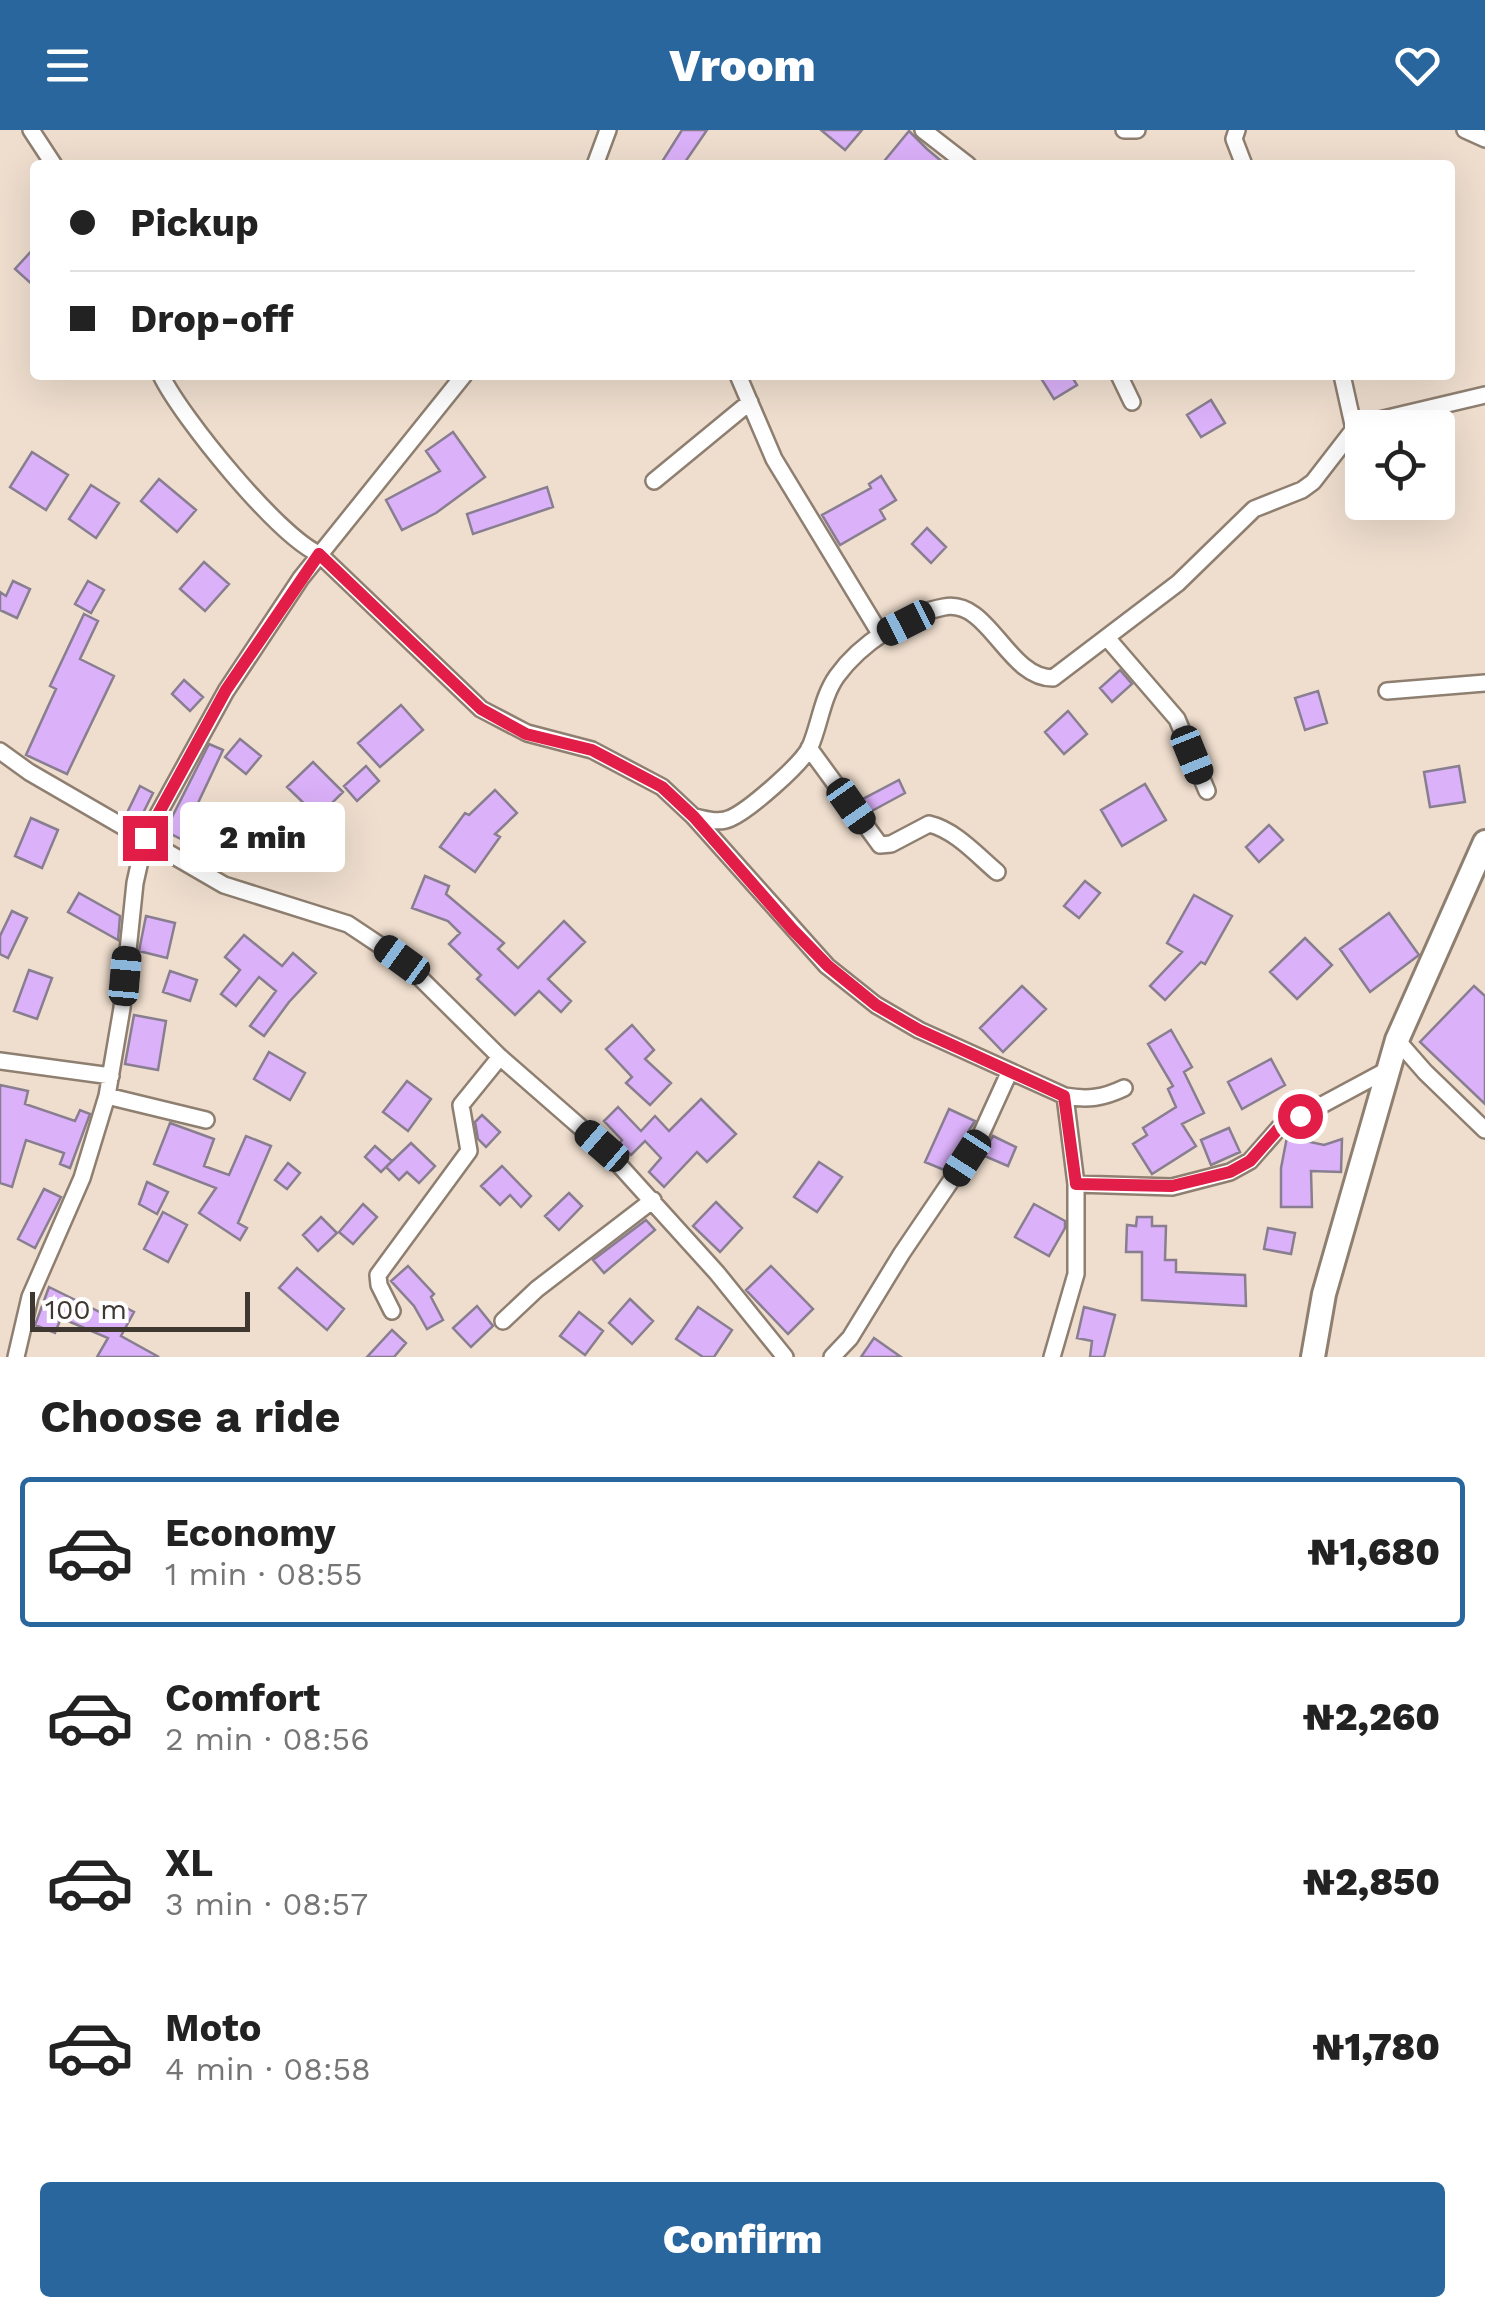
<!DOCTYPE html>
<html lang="en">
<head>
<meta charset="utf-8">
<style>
  :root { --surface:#fff; --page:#f2f2f2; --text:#222; --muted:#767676; --line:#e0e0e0; --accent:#29669d }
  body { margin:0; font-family:"Work Sans",sans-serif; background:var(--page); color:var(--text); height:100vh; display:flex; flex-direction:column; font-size:38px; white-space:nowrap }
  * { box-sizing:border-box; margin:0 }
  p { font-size:32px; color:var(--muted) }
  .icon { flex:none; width:55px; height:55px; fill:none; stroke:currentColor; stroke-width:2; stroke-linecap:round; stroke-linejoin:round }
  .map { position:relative; height:1227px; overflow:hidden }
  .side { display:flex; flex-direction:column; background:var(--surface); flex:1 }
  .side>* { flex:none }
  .guide { position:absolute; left:30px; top:30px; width:1425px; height:220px; border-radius:10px; box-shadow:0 10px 40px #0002; display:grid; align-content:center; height:220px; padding:0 40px; background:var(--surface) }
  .controls { position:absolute; left:1345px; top:280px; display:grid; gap:20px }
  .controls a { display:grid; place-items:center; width:110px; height:110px; border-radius:10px; background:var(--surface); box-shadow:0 10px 40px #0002; font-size:50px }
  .scale { position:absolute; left:30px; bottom:25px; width:220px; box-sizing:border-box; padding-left:10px; border:5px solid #3e3831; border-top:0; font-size:28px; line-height:35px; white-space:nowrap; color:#3e3831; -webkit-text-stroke:8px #fff; paint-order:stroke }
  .end { position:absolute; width:45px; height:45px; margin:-22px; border:12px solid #e11d48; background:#fff; box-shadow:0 0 0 5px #fff }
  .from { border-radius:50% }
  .bubble { position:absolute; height:70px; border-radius:10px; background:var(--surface); box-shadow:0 10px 40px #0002; font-size:32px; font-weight:800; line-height:70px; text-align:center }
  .car { position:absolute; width:30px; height:60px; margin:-30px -15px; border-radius:12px; box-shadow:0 0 8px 2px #0007; background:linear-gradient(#222 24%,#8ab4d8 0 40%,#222 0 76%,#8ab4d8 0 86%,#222 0) }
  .guide b { display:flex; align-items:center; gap:35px; height:95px; font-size:38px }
  .guide b+b { border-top:2px solid var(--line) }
  .guide i { width:25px; height:25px; background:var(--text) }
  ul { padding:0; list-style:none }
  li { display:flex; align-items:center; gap:30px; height:150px; margin:0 20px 15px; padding:0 20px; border:5px solid transparent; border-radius:10px }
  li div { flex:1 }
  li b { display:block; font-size:38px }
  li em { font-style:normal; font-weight:800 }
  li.current { border-color:var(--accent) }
  li>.icon { width:90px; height:90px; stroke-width:1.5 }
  h2 { padding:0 40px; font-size:45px; line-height:120px }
  .primary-button { display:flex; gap:20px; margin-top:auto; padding:20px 40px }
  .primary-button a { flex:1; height:115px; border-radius:10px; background:var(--accent); color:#fff; font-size:40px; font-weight:800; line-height:115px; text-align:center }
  header { display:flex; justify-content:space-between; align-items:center; height:130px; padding:0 40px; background:var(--accent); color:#fff; font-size:45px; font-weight:800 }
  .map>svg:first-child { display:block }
  .building { fill:#dbb1f9; stroke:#887e90; stroke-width:2.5 }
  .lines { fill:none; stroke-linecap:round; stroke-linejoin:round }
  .street-casing { stroke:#8e7f70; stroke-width:20 }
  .secondary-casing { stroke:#8e7f70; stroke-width:28 }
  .street { stroke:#fff; stroke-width:15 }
  .secondary { stroke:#fff; stroke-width:22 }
  .route { stroke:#e11d48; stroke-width:12 }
</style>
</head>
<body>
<header><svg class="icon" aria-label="menu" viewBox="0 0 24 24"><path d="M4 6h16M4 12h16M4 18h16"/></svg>Vroom<svg class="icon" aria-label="heart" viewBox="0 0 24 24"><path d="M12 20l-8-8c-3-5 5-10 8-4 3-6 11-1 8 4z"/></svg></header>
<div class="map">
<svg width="1485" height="1227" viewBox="0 0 1485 1227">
  <rect width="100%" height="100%" fill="#efdece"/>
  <path class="building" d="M682,0H707L683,35H660Z
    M821,0H862L845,20Z
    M909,1L927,19L946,35H881Z
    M35,117V157L15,139Z
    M1039,245H1071L1077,255L1054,269Z
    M1211,270L1225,293L1201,307L1187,285Z
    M453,302L485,347L436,383L402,400L386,370L440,341L426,321Z
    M32,322L68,345L46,380L10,357Z
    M881,346L896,370L880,380L885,389L840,415L822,385L871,358L869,354Z
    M159,349L196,380L177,402L141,371Z
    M91,355L119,373L96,408L69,389Z
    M547,357L553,377L473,404L467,384Z
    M927,398L946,417L931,433L912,414Z
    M204,432L229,454L205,481L180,459Z
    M13,451L30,459L17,488L0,480V462L6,466Z
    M88,451L104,460L91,483L75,474Z
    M84,484L98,491L80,529L114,546L67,644L26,625L56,559L50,556Z
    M1120,540L1132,554L1112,572L1100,558Z
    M184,550L203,567L190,581L172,564Z
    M1318,561L1327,593L1305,600L1295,568Z
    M401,575L423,600L380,637L358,613Z
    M1068,581L1087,604L1064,624L1045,602Z
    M240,609L261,626L246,644L225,627Z
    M209,614L223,620L181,709L165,701Z
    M313,632L343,662L318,687L287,657Z
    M366,636L379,651L357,671L344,656Z
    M1459,636L1465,672L1430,677L1424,642Z
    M899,650L905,663L870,682L861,670Z
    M1145,654L1166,690L1122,716L1101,680Z
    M140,656L153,663L139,691L126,685Z
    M495,660L517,683L495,704L500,707L475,742L440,717L465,683L469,685Z
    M228,681L249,699L251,696L263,706L248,724L231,711L217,727L201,712Z
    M31,688L58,700L42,738L15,726Z
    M1269,695L1283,710L1259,732L1246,717Z
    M425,746L449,756L446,764L504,813L498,819L518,838L564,791L585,812L548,849L571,871L561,882L539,861L515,885L477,849L481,845L449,814L460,803L448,791L412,778Z
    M1085,751L1100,763L1079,788L1064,776Z
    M79,763L120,786L118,810L68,782Z
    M1194,765L1232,786L1205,834L1201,832L1165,870L1150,856L1182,822L1167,813Z
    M12,781L27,788L8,828L0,824V806Z
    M1389,783L1419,825L1370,862L1340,819Z
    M146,786L175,793L167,828L139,821Z
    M244,805L282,836L293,823L316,843L289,872L264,906L250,896L276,861L259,847L236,876L221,864L240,840L225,827Z
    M1305,808L1332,835L1297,869L1270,842Z
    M29,840L52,848L37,889L14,881Z
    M170,841L197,850L190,871L163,862Z
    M1022,856L1046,879L1003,922L980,898Z
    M1474,856L1485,866V974L1420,912Z
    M134,885L166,891L158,940L125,934Z
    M632,895L654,920L645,929L671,953L650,975L626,953L632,947L606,919Z
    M1171,900L1192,937L1184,942L1204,983L1182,994L1196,1016L1152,1044L1133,1014L1147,1005L1143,998L1176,977L1168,959L1173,956L1148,914Z
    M269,922L305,943L290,970L254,949Z
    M1271,929L1285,955L1242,979L1228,952Z
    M407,951L431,969L408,1001L383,982Z
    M0,955L28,961L25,974L75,991L80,980L90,984L70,1038L60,1034L64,1023L26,1010L12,1057L0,1053Z
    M701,969L736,1004L707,1032L697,1022L664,1057L649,1042L661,1028L645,1011L631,1025L619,1014L622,1010L604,991L618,977L641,1001L655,986L669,1001Z
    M949,979L975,991L944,1040L925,1032Z
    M482,985L500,1002L486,1017L478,1009L475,992Z
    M170,993L214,1009L204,1036L229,1045L246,1006L271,1016L238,1093L247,1098L240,1110L199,1083L216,1058L154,1034Z
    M1229,998L1240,1022L1211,1035L1201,1010Z
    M993,1006L1016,1017L1008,1036L982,1025Z
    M1287,1007L1324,1015L1342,1009L1341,1042L1311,1041L1312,1077H1281V1038Z
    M411,1013L435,1036L419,1053L407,1042L399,1050L386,1037Z
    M375,1016L392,1031L381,1042L365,1027Z
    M819,1032L842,1047L817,1082L794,1067Z
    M288,1033L300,1043L287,1059L275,1050Z
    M502,1036L531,1066L521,1077L510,1065L500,1075L481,1056Z
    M147,1052L168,1062L157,1084L139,1074Z
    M44,1059L61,1067L35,1118L18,1109Z
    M569,1063L582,1076L559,1100L545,1086Z
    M716,1072L742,1098L720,1122L693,1096Z
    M363,1074L377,1087L353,1114L339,1102Z
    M1034,1074L1065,1091V1098L1049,1126L1015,1107Z
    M163,1082L187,1095L168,1132L144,1119Z
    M321,1087L337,1103L318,1121L303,1105Z
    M1137,1087H1152V1096H1166L1165,1130H1176V1142L1245,1145L1246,1176L1142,1170V1122H1126L1127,1095L1136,1096Z
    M646,1090L655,1100L604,1143L593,1130Z
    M1268,1098L1295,1103L1291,1124L1264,1119Z
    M408,1136L434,1164L431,1167L443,1190L427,1199L414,1176L391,1151Z
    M771,1136L813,1179L788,1204L746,1160Z
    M297,1138L344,1179L327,1200L279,1158Z
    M49,1157L110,1187L117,1173L134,1182L121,1206L159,1227H97L108,1208L61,1188L55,1203L35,1195Z
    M630,1169L653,1191L632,1214L609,1193Z
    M477,1176L493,1196L471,1217L453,1198Z
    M698,1177L732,1200L714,1227H703L676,1209Z
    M1084,1177L1115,1185L1104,1227H1090L1092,1211L1077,1208Z
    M579,1182L603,1201L585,1225L560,1206Z
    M392,1200L406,1213L394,1227H367Z
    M874,1208L901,1227H861Z"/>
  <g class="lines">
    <g class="street-casing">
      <path id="street" d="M31,0L54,35
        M923,0L968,35
        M1124,0H1137
        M1237,0L1234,9L1244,35
        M1465,0L1485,9
        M595,35L608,0
        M161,245C181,287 278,406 319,424L481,579L527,603L592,620L662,657L694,687L827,836L876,875L919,900L1065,966C1088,970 1103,968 1124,958
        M738,245L774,329L881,505
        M1119,245L1132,272
        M1342,245L1354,299
        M654,351L750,272
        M1108,509L1177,589L1207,661
        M1387,561L1485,553
        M809,618L880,715L891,714L929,694C955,700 977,725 997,742
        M0,621L29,642L224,755L348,794L402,830L500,927L602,1016L717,1143L785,1227
        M694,687C706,689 719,694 731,688C749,680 801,635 810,617C820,594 822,567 837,546C860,514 905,484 944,477C989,468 1007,548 1053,548L1178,453L1254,379L1302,360L1313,352L1354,299L1375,291L1485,265
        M1397,910L1425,942L1485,1000
        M0,931L111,946
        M107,966L206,990
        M1076,1054L1172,1057L1230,1042L1250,1031L1279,998L1387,940
        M392,1181L379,1155L378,1145L469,1021L461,975L500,927
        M503,1191L537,1159L653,1070
        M16,1227L30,1167L82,1048L107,966L122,878L135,753L145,708L226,561L301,448L464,245
        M832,1227L850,1208L902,1123L978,1011L1009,943
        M1052,1227L1076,1144V1054L1065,966"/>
    </g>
    <g class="secondary-casing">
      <path id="secondary" d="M1313,1227L1324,1164L1397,910L1485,712"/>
    </g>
    <use href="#street" class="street"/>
    <use href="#secondary" class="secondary"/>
  </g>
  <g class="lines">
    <path class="route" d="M145,708L226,560L319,424L481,579L526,604L592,620L662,657L694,687L793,800L828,836L876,875L919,900L1064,966L1076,1054L1172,1056L1230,1042L1250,1031L1279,998L1300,986"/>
  </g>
</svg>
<div class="controls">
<a><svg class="icon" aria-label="locate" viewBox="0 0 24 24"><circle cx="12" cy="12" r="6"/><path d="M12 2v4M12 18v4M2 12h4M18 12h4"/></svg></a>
</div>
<div class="scale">100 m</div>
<i class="end from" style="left:1300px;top:986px"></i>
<i class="end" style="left:145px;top:708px"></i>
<div class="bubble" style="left:180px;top:672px;width:165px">2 min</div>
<i class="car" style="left:906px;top:493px;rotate:243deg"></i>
<i class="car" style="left:1192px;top:625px;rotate:158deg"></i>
<i class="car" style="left:851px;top:676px;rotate:145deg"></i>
<i class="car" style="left:402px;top:830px;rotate:306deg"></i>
<i class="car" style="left:125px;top:846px;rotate:5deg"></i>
<i class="car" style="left:602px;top:1016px;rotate:311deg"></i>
<i class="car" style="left:967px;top:1028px;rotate:213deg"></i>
<div class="guide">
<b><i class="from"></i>Pickup</b>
<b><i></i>Drop-off</b>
</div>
</div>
<section class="side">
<h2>Choose a ride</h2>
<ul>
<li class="current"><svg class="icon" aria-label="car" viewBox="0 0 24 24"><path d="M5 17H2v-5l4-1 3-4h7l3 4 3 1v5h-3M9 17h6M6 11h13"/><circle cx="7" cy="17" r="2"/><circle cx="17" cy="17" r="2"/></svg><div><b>Economy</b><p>1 min · 08:55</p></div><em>₦1,680</em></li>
<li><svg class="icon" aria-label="car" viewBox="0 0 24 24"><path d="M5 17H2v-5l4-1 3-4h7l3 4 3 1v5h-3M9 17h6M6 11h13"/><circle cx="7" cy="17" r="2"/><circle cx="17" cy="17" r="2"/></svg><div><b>Comfort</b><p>2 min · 08:56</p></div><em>₦2,260</em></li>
<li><svg class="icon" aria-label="car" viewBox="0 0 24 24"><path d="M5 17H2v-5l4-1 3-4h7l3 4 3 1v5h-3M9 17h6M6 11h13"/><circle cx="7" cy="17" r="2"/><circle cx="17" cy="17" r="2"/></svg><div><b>XL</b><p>3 min · 08:57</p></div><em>₦2,850</em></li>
<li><svg class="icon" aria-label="car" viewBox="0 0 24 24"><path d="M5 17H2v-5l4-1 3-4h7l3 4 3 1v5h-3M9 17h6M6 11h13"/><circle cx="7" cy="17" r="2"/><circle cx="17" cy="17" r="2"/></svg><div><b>Moto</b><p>4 min · 08:58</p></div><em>₦1,780</em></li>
</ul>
<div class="primary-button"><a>Confirm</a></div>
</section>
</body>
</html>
